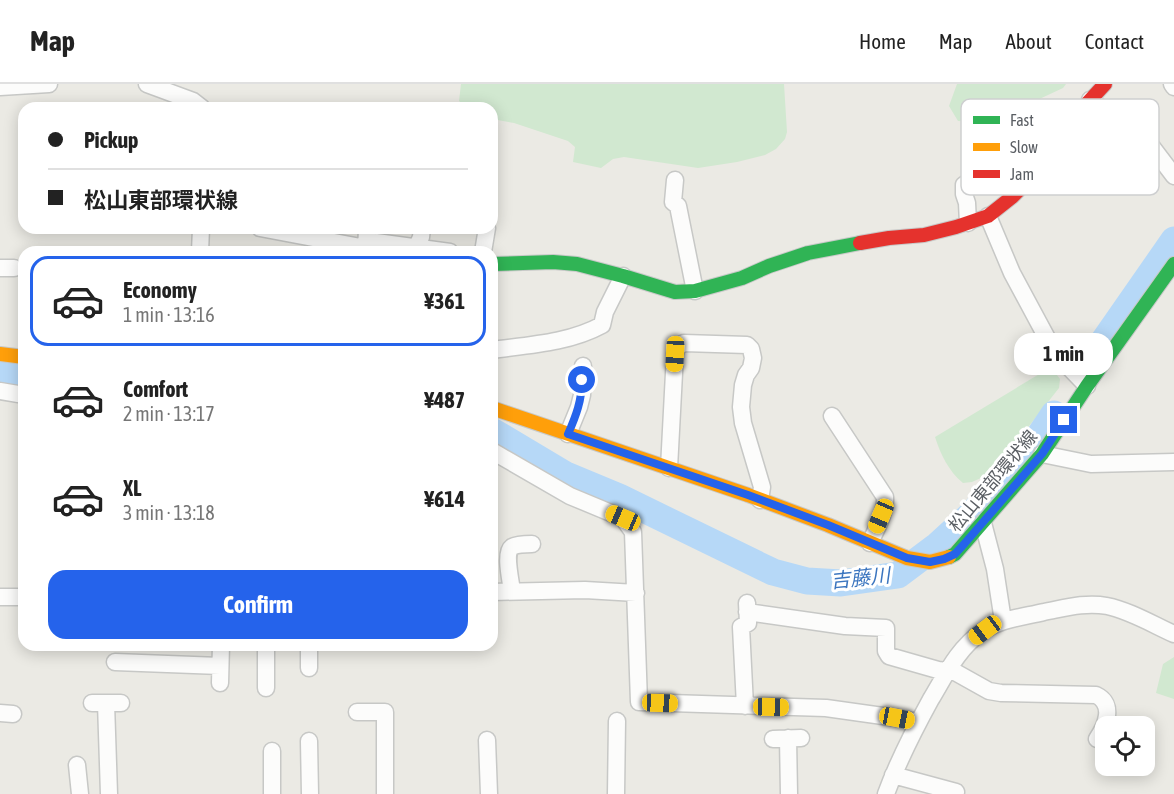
<!DOCTYPE html>
<html lang="en">
<head>
<meta charset="utf-8">
<style>
  :root { --surface:#fff; --page:#f6f6f6; --text:#222; --muted:#767676; --line:#e0e0e0; --accent:#2563eb }
  body { margin:0; font-family:"Asap Condensed","Noto Sans JP",sans-serif; background:var(--page); color:var(--text); height:100vh; display:flex; flex-direction:column; font-size:22px; white-space:nowrap }
  * { box-sizing:border-box; margin:0 }
  p { font-size:20px; color:var(--muted) }
  .icon { flex:none; width:33px; height:33px; fill:none; stroke:currentColor; stroke-width:2; stroke-linecap:round; stroke-linejoin:round }
  .map { position:relative; flex:1; overflow:hidden }
  .panel { position:absolute; left:18px; top:162px; width:480px; height:405px; display:flex; flex-direction:column; background:var(--surface); border-radius:18px; box-shadow:0 3px 15px #0003 }
  .panel>* { flex:none }
  .top-card { position:absolute; left:18px; top:18px; width:480px; height:132px; border-radius:18px; box-shadow:0 3px 15px #0003; display:grid; align-content:center; height:132px; padding:0 30px; background:var(--surface) }
  .tools { position:absolute; left:1095px; top:632px; display:grid; gap:12px }
  .tools a { display:grid; place-items:center; width:60px; height:60px; border-radius:12px; background:var(--surface); box-shadow:0 3px 15px #0003; font-size:30px }
  .end { position:absolute; width:27px; height:27px; margin:-14px; border:8px solid #2563eb; background:#fff; box-shadow:0 0 0 3px #fff }
  .from { border-radius:50% }
  .bubble { position:absolute; height:42px; border-radius:18px; background:var(--surface); box-shadow:0 3px 15px #0003; font-size:20px; font-weight:700; line-height:42px; text-align:center }
  .car { position:absolute; width:18px; height:36px; margin:-18px -9px; border-radius:8px; box-shadow:0 0 4px 2px #0007; background:linear-gradient(#f5c518 24%,#345 0 40%,#f5c518 0 76%,#345 0 86%,#f5c518 0) }
  .top-card b { display:flex; align-items:center; gap:21px; height:57px; font-size:22px }
  .top-card b+b { border-top:2px solid var(--line) }
  .top-card i { width:15px; height:15px; background:var(--text) }
  ul { padding:10px 0 0; list-style:none }
  li { display:flex; align-items:center; gap:18px; height:90px; margin:0 12px 9px; padding:0 18px; border:3px solid transparent; border-radius:18px }
  li div { flex:1 }
  li b { display:block; font-size:22px }
  li em { font-style:normal; font-weight:700 }
  li.active { border-color:var(--accent) }
  li>.icon { width:54px; height:54px; stroke-width:1.5 }
  .cta { display:flex; gap:12px; margin-top:auto; padding:12px 30px }
  .cta a { flex:1; height:69px; border-radius:18px; background:var(--accent); color:#fff; font-size:24px; font-weight:700; line-height:69px; text-align:center }
  header { display:flex; align-items:center; gap:36px; box-sizing:border-box; height:84px; padding:0 30px; background:var(--surface); border-bottom:2px solid var(--line) }
  header strong { font-size:28px }
  nav { display:flex; gap:33px; margin-inline-start:auto; font-size:21px }
  .map>svg:first-child { display:block }
  .green { fill:#d1e8d0 }
  .lines { fill:none; stroke-linecap:round; stroke-linejoin:round }
  .river { stroke:#b6d8f7; stroke-width:27 }
  .street-casing { stroke:#c7c8c6; stroke-width:19 }
  .fast-casing { stroke:#c8c9c8; stroke-width:16 }
  .slow-casing { stroke:#c8c9c8; stroke-width:16 }
  .jam-casing { stroke:#c8c9c8; stroke-width:16 }
  .street { stroke:#fcfcfb; stroke-width:16 }
  .fast { stroke:#30b455; stroke-width:14 }
  .slow { stroke:#ff9f0a; stroke-width:14 }
  .jam { stroke:#e5322d; stroke-width:14 }
  .route { stroke:#2563eb; stroke-width:8 }
  .labels { text-anchor:middle; stroke-width:6; stroke-linejoin:round; paint-order:stroke }
  .street-label { font-size:18px; fill:#5a5e63; stroke:#fff }
  .water-label { font-size:20px; font-style:italic; fill:#3b75bf; stroke:#fff }
  .key { fill:#fff; stroke:#cecfd0; stroke-width:1.5 }
  .key-label { font-size:16px; fill:#5a5e63 }
</style>
</head>
<body>
<header>
<strong>Map</strong>
<nav><a>Home</a><a>Map</a><a>About</a><a>Contact</a></nav>
</header>
<div class="map">
<svg width="1174" height="710" viewBox="0 0 1174 710">
  <rect width="100%" height="100%" fill="#ebeae4"/>
  <path class="green" d="M461,0H784L787,48L785,55L776,65L765,71L737,78L698,84L624,73L613,75L601,84L573,78L575,63L568,57L514,39L492,35V24H467L459,17Z
    M957,0H1066L1063,4L1018,25L980,38L958,37L949,22Z
    M1051,283L1060,295L1059,304L992,389L972,398L963,399C949,388 940,369 935,353Z
    M1174,573V615L1156,609L1163,580Z"/>
  <g class="lines">
    <path class="river" d="M1094,271L1174,156
      M0,291L24,293
      M492,347L566,391L619,413L773,488L807,497L841,499L898,491L938,461L974,428L1033,361L1054,330"/>
    <g class="street-casing">
      <path id="street" d="M147,0L193,17L202,24
        M1172,0L1174,3
        M0,3L49,0
        M1090,16L1149,59L1174,92
        M675,96L673,118L678,122L695,207
        M988,132L1012,189L1048,256L1061,275L1087,302
        M968,139L967,119L964,110V101L975,93
        M260,144L366,164L376,158L450,168
        M417,163L421,153L422,144
        M200,168L201,144
        M366,168L367,144
        M483,168L487,144
        M0,184H14
        M492,266C529,261 569,259 602,241L605,228L623,192
        M0,307L24,311
        M832,332L885,413C886,429 876,445 870,459
        M568,350L579,323L582,311L583,282
        M492,367L570,412L623,434L633,448L639,618L826,624L897,634L918,638
        M1042,370L1091,380L1174,378
        M669,384L675,270L677,263L684,259L747,261L751,265L753,274L751,284L746,291L743,301L741,323L743,339L762,403L760,416
        M983,439L995,485L1003,537
        M512,507C511,498 504,469 512,463C517,460 526,460 532,460
        M492,508L585,506L636,509
        M0,513H24
        M747,528L845,542L886,544V567L889,572L938,586L955,588L989,607L1001,609L1096,611C1115,620 1106,642 1097,655
        M266,561V604
        M115,578L220,582
        M309,584V561
        M220,599L221,561
        M92,619H121
        M106,619L109,710
        M745,622L741,543L748,539L747,519
        M357,628H385V710
        M0,629L13,630
        M788,654L789,710
        M773,655L801,654
        M487,656L489,710
        M309,657L310,710
        M77,681L80,710
        M893,691L956,708
        M272,710V667
        M616,710L617,637
        M886,710C898,677 914,646 931,615C946,590 958,564 983,547C1000,535 1023,533 1044,528C1065,524 1085,518 1107,522C1128,526 1154,541 1174,550"/>
    </g>
    <g class="fast-casing">
      <path id="fast" d="M492,180L553,178L577,180L623,192L675,208L695,207L742,194L769,182L808,169L860,159
        M949,473L955,470L1042,370L1087,302L1174,180"/>
    </g>
    <g class="slow-casing">
      <path id="slow" d="M0,270L24,273
        M492,324L748,411L828,441L907,474L930,478L949,473"/>
    </g>
    <g class="jam-casing">
      <path id="jam" d="M860,159L889,154L924,151L956,143L988,132L1012,113L1062,63L1071,52L1080,27L1105,0"/>
    </g>
    <use href="#street" class="street"/>
    <use href="#fast" class="fast"/>
    <use href="#slow" class="slow"/>
    <use href="#jam" class="jam"/>
  </g>
  <g class="lines">
    <path class="route" d="M582,296C582,316 576,332 568,350L748,411L828,441L907,474L930,478L944,475L955,470L965,459L1042,370L1064,336"/>
  </g>
  <g class="labels">
    <g class="street-label">
      <text transform="translate(993 397) rotate(-50)" y="6">松山東部環状線</text>
    </g>
    <g class="water-label">
      <text transform="translate(860 494) rotate(-6)" y="7">吉藤川</text>
    </g>
  </g>
  <rect x="961" y="15" width="198" height="96" rx="9" class="key"/>
  <rect x="973" y="32" width="27" height="8" fill="#30b455"/>
  <rect x="973" y="59" width="27" height="8" fill="#ff9f0a"/>
  <rect x="973" y="86" width="27" height="8" fill="#e5322d"/>
  <g class="key-label">
    <text x="1010" y="42">Fast</text>
    <text x="1010" y="69">Slow</text>
    <text x="1010" y="96">Jam</text>
  </g>
</svg>
<div class="tools">
<a><svg class="icon" aria-label="locate" viewBox="0 0 24 24"><circle cx="12" cy="12" r="6"/><path d="M12 2v4M12 18v4M2 12h4M18 12h4"/></svg></a>
</div>
<i class="end from" style="left:582px;top:296px"></i>
<i class="end" style="left:1064px;top:336px"></i>
<div class="bubble" style="left:1014px;top:249px;width:99px">1 min</div>
<i class="car" style="left:675px;top:270px;rotate:183deg"></i>
<i class="car" style="left:881px;top:432px;rotate:203deg"></i>
<i class="car" style="left:623px;top:434px;rotate:293deg"></i>
<i class="car" style="left:985px;top:546px;rotate:233deg"></i>
<i class="car" style="left:660px;top:619px;rotate:92deg"></i>
<i class="car" style="left:771px;top:623px;rotate:91deg"></i>
<i class="car" style="left:897px;top:634px;rotate:101deg"></i>
<div class="top-card">
<b><i class="from"></i>Pickup</b>
<b><i></i>松山東部環状線</b>
</div>
<section class="panel">
<ul>
<li class="active"><svg class="icon" aria-label="car" viewBox="0 0 24 24"><path d="M5 17H2v-5l4-1 3-4h7l3 4 3 1v5h-3M9 17h6M6 11h13"/><circle cx="7" cy="17" r="2"/><circle cx="17" cy="17" r="2"/></svg><div><b>Economy</b><p>1 min · 13:16</p></div><em>¥361</em></li>
<li><svg class="icon" aria-label="car" viewBox="0 0 24 24"><path d="M5 17H2v-5l4-1 3-4h7l3 4 3 1v5h-3M9 17h6M6 11h13"/><circle cx="7" cy="17" r="2"/><circle cx="17" cy="17" r="2"/></svg><div><b>Comfort</b><p>2 min · 13:17</p></div><em>¥487</em></li>
<li><svg class="icon" aria-label="car" viewBox="0 0 24 24"><path d="M5 17H2v-5l4-1 3-4h7l3 4 3 1v5h-3M9 17h6M6 11h13"/><circle cx="7" cy="17" r="2"/><circle cx="17" cy="17" r="2"/></svg><div><b>XL</b><p>3 min · 13:18</p></div><em>¥614</em></li>
</ul>
<div class="cta"><a>Confirm</a></div>
</section>
</div>
</body>
</html>
